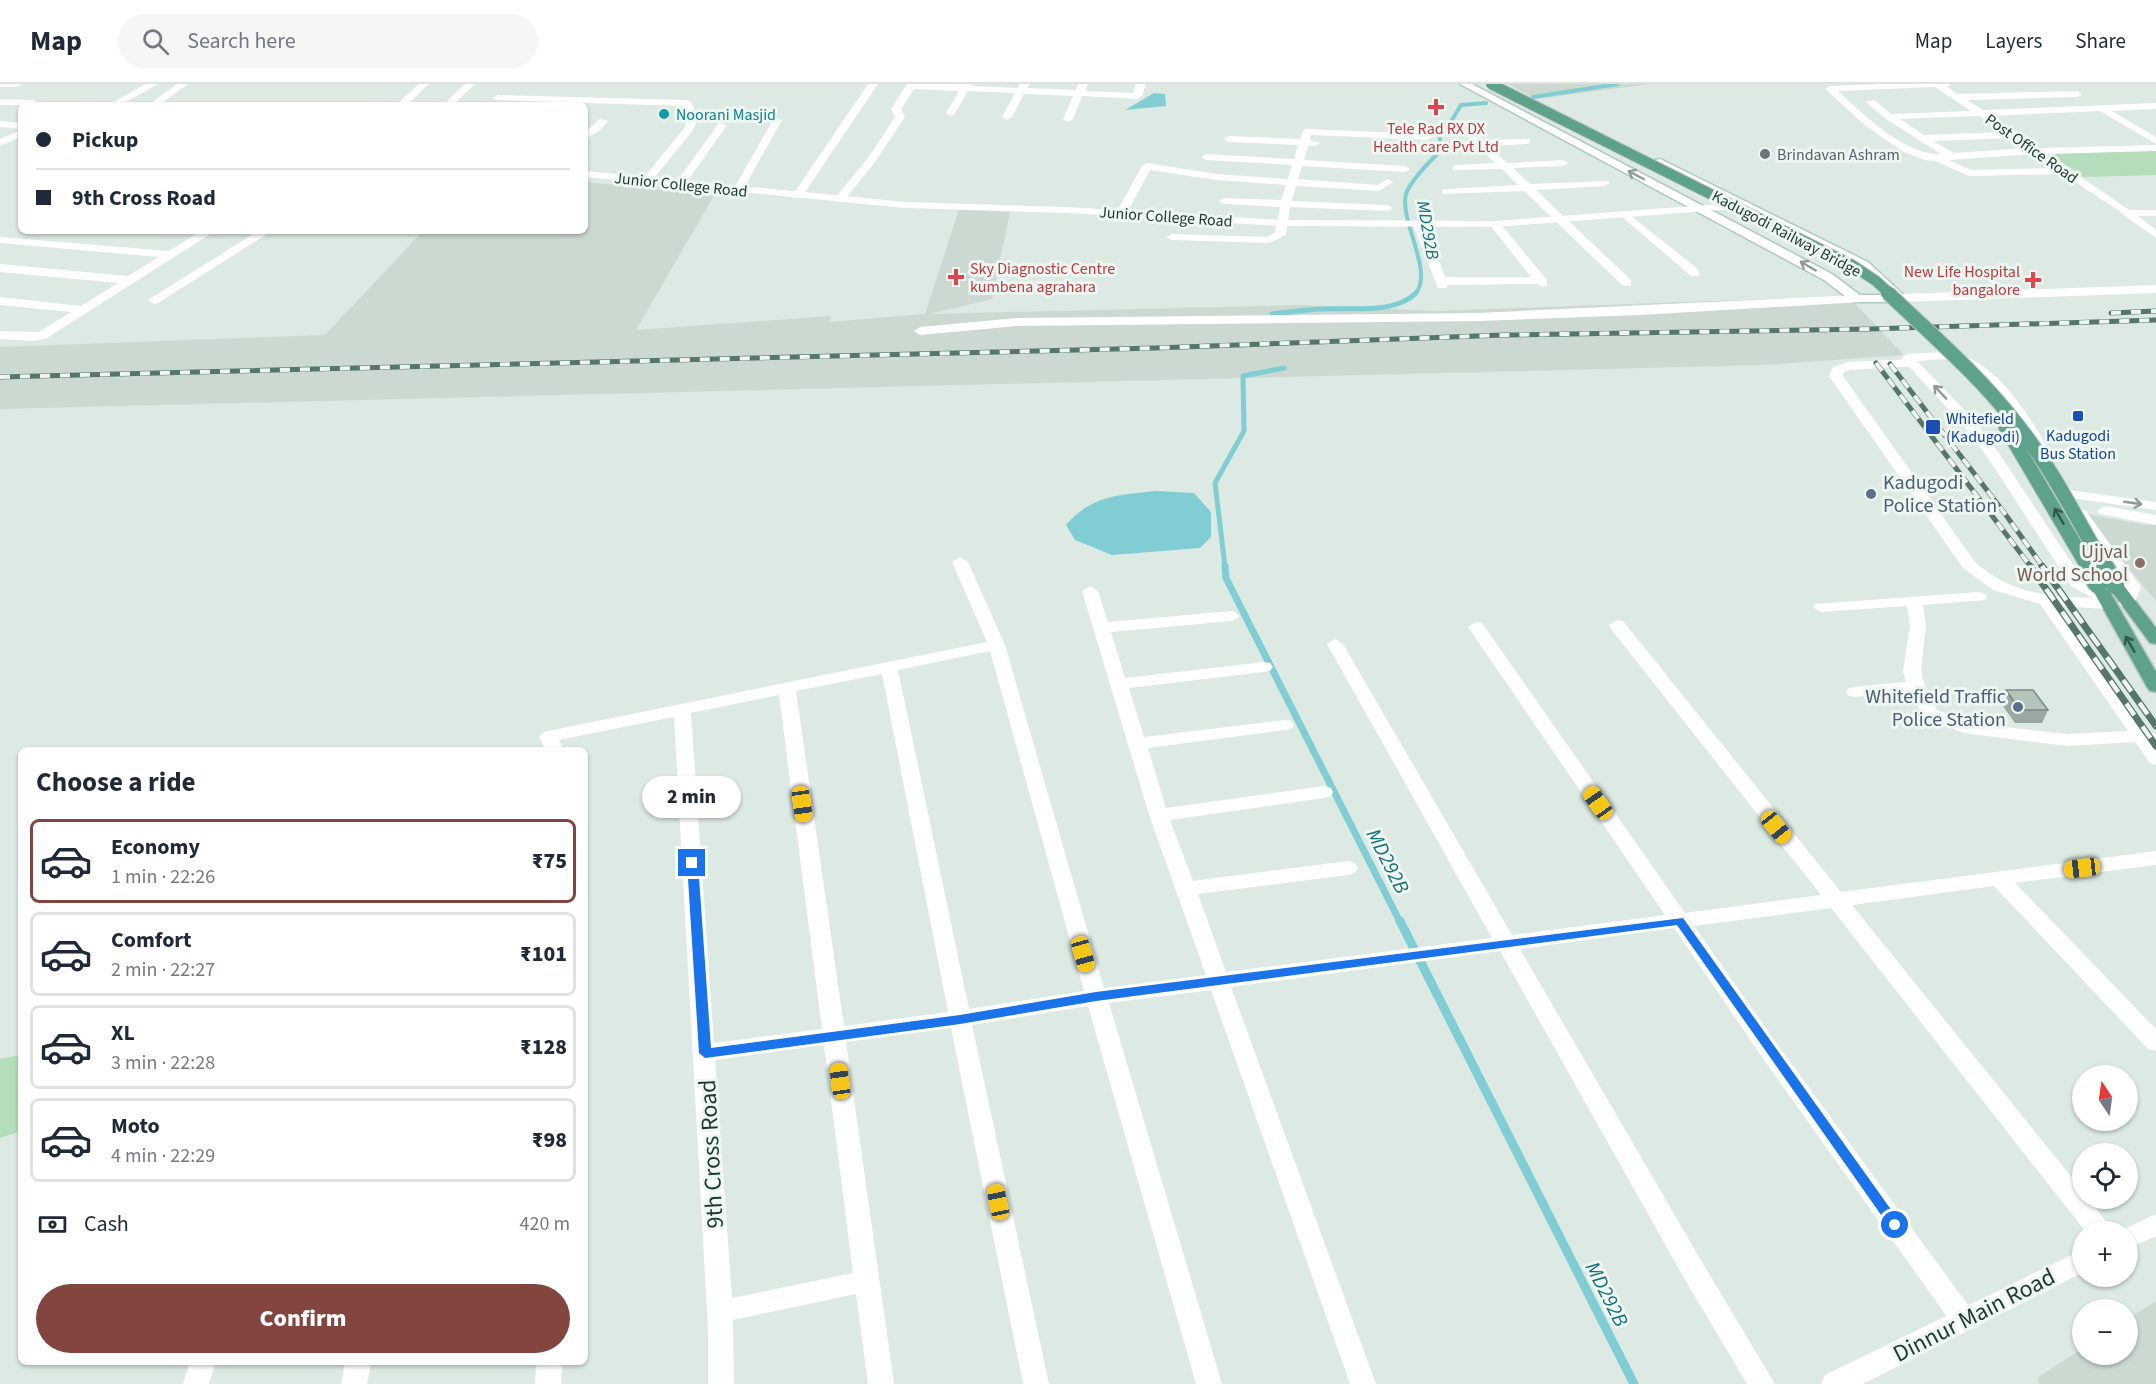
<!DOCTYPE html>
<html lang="en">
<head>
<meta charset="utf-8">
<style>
  :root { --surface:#fff; --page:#f6f6f7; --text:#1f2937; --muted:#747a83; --line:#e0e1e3; --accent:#824540 }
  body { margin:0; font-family:"Source Sans 3",sans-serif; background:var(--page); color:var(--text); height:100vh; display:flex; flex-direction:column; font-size:22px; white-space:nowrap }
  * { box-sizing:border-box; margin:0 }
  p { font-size:20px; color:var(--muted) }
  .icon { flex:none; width:33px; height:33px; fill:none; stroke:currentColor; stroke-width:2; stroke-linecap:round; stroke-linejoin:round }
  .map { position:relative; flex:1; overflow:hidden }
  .side { position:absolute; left:18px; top:663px; width:570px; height:618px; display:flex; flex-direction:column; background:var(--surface); border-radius:9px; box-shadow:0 2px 4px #0004 }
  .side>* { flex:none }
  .banner { position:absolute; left:18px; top:18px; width:570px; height:132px; border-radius:9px; box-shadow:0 2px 4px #0004; display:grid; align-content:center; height:132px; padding:0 18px; background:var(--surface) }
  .needle { width:39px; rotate:347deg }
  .controls { position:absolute; left:2072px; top:981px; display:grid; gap:12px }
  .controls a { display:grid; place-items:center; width:66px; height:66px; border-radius:50%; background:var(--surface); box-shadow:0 2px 4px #0004; font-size:30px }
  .end { position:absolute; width:27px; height:27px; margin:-14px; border:8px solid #1a73e8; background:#fff; box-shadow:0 0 0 3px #fff }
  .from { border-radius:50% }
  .bubble { position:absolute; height:42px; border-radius:21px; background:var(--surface); box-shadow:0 2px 4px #0004; font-size:20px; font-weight:800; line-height:42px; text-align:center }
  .car { position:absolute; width:18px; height:36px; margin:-18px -9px; border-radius:8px; box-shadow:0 0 4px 2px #0007; background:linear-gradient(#f5c518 24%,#345 0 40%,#f5c518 0 76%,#345 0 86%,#f5c518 0) }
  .banner b { display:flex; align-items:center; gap:21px; height:57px; font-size:22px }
  .banner b+b { border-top:2px solid var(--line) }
  .banner i { width:15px; height:15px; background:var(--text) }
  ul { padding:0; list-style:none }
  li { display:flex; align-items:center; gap:18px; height:84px; margin:0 12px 9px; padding:0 6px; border:3px solid var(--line); border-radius:9px }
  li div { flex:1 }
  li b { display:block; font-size:22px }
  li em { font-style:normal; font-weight:800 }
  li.on { border-color:var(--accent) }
  li>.icon { width:54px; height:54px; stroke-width:1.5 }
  h2 { padding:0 18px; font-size:27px; line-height:72px }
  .pay { display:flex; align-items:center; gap:15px; height:66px; padding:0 18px; font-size:22px }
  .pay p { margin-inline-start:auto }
  .button { display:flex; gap:12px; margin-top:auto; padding:12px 18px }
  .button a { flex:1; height:69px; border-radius:36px; background:var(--accent); color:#fff; font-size:24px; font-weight:800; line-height:69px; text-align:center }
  header { display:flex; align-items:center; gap:36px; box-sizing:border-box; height:84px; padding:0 30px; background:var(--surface); border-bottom:2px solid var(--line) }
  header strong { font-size:28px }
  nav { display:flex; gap:33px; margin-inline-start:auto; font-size:21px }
  .search { width:420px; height:54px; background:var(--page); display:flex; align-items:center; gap:15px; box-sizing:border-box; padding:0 21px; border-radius:33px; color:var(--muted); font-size:22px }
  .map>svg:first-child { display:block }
  .built { fill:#cbd9d1 }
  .green { fill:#b3ddbb }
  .water { fill:#80cdd3 }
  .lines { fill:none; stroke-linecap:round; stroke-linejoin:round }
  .stream-far3 { stroke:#80cdd3; stroke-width:4 }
  .stream-far2 { stroke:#80cdd3; stroke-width:5 }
  .stream-far1 { stroke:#80cdd3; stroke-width:7 }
  .stream { stroke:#80cdd3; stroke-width:9 }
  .secondary-casing { stroke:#afcabe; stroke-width:3 }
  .primary-casing { stroke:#bcc4c1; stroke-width:3 }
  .minor { fill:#fff; fill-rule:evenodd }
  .tertiary { fill:#fff; fill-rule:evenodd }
  .secondary { fill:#fff; fill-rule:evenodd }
  .primary { fill:#5ea28b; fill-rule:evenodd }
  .rail-far1-casing { stroke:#57766b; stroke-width:5 }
  .rail-casing { stroke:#57766b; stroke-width:7 }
  .rail-far1 { stroke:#edf6f1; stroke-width:4; stroke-dasharray:10; stroke-linecap:butt }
  .rail { stroke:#edf6f1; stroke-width:4.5; stroke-dasharray:14; stroke-linecap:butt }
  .primary-bridge-far2-casing { stroke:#bcc4c1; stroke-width:12; stroke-linecap:butt }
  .primary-bridge-far1-casing { stroke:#bcc4c1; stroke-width:16; stroke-linecap:butt }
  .primary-bridge-casing { stroke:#bcc4c1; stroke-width:21; stroke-linecap:butt }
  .primary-bridge-far2 { stroke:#5ea28b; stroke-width:10 }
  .primary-bridge-far1 { stroke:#5ea28b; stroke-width:14 }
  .primary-bridge { stroke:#5ea28b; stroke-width:18 }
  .wall { fill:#99a9a1 }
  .building { fill:#b2c4bb; stroke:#7d8983; stroke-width:1.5 }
  .oneway { stroke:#8e9c98 }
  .oneway2 { stroke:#31584b }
  .route { fill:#1a73e8 }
  .health-dot { fill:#e0444e; stroke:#edf6f1; stroke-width:2 }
  .culture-dot { fill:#0f9aa8; stroke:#edf6f1; stroke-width:2 }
  .worship-dot { fill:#6b7280; stroke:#edf6f1; stroke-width:2 }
  .transit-dot { fill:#1a4fb4; stroke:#edf6f1; stroke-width:2 }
  .service-dot { fill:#5c6f8a; stroke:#edf6f1; stroke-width:2 }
  .education-dot { fill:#8d6e63; stroke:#edf6f1; stroke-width:2 }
  .labels { text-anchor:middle; stroke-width:6; stroke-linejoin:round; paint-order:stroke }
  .far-culture-label { font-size:16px; fill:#0d838f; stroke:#edf6f1; text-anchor:start }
  .far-health-label { font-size:16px; fill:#be3a42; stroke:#edf6f1 }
  .far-street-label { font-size:16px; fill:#1e3930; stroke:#edf6f1 }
  .far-worship-label { font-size:16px; fill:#5b616d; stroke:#edf6f1; text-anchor:start }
  .far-transit-label { font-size:16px; fill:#164399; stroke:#edf6f1; text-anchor:start }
  .far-water-label { font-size:18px; font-style:italic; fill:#156f78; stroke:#edf6f1 }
  .service-label { font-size:20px; fill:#4e5e75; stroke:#edf6f1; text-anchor:start }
  .education-label { font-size:20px; fill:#785e54; stroke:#edf6f1; text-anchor:end }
  .water-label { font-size:21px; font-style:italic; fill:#156f78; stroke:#edf6f1 }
  .near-street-label { font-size:24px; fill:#1e3930; stroke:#edf6f1 }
</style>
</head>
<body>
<header>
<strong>Map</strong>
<div class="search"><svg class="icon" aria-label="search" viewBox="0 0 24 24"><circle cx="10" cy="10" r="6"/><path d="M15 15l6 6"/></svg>Search here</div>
<nav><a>Map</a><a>Layers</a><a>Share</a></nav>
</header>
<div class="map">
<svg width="2156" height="1300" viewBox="0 0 2156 1300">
  <rect width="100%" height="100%" fill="#dceae3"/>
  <path class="built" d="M1508,0H1649L1536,15Z
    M585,98L715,110L636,246L831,232L829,238L925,230L959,126L1010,128L992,215L930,230L1301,221L1438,227L1848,212L1904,271L1763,281L0,325V263L325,251L423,147H585Z
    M2082,429L2145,441L2156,440V517Z
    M2156,1217V1300H2039L2038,1293L2082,1265V1270H2127V1236Z"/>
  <path class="green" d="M2156,66V91L2084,93L2048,69Z
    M21,971V1047L0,1054V975Z"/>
  <path class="water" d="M1154,9L1165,10L1166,22L1125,26Z
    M1156,407L1194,409L1211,428V453L1200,464L1112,471L1075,456L1066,441C1092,411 1119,411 1156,407Z"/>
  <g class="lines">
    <path class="stream-far3" d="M1533,13L1618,0
      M1415,210C1435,190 1399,136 1406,110C1410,97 1431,76 1441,66L1439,46L1452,36L1461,21L1486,19"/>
    <path class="stream-far2" d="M1272,230C1288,228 1304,226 1320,225C1349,223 1394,231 1416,209
      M1225,483L1215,399L1244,347L1243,292L1284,284"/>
    <path class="stream-far1" d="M1225,482L1226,494L1400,838"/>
    <path class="stream" d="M1400,837L1634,1300"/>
    <g class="secondary-casing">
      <path id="secondary" d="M1460,0H1472L1832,190L1860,211H1890L1860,182L1651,77L1660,75L1868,178L1907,214L1901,218H1853L1824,196Z"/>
    </g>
    <g class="primary-casing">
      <path id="primary" d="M2098,496L2106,501L2156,588V608L2150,607L2147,603L2090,501Z
        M2115,496L2121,498L2156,544V560L2150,559L2107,501Z"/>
    </g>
    <path class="minor" d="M0,0H22L17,3H0Z
      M146,0H158L120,21H108Z
      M177,0H188L159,21H148Z
      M419,0H429L407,21H396Z
      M465,0H475L453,21H443Z
      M868,0H878L801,114H793L792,112Z
      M907,0H973L972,2L1018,4L1020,0H1030L1027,4L1076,6L1078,0H1088L1085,7L1133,9L1136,0H1146L1142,12L1137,15L1082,12L1073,35L1068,38L1063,35L1073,12L1024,10L1012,33L1007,36L1002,33L1015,9L968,7L954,31L951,32L946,29L959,7L914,5L901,25L905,33L875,78L843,118H835V114L868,74L895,33L891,25Z
      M1881,0H1951L1947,3L1958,10L2077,7L2082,10L2077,13L1967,16L1983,26L2156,19V25L2112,27L2156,53V60L2100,27L1991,32L2039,64L2156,61V67L2047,70L2131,127V131L2127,132L2063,90L1969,92L1935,77L1925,76L1904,68L1867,43L1825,5L1830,2ZM1935,3L1971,27L1891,30L1874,16L1866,18L1886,35L1941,70C1905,72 1863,30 1838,7ZM1979,32L2003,48L1924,51L1900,35ZM2011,54L2026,64L1954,69L1933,57ZM2034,70L2055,84L1971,86L1949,76Z
      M498,11L687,16L692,19L697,36L693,46L650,99L646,100L641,97L685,43L687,36L683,22L495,16L493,14Z
      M0,15L34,16L39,19L37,21H0Z
      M774,34L782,36L743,106L742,108H734L733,106Z
      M600,35L608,37L599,47L585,55V48Z
      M719,39L727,41L684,102H676L675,100Z
      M1307,45L1427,50L1432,53L1427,56L1311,51L1310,56L1320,59L1315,62H1308L1304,76L1405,82L1410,85L1405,88L1302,82L1298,95L1377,101L1388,95L1393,98L1379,107L1296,102L1292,117L1388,121L1393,124L1388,127L1290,123L1286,151L1269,159L1172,156L1166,153L1172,150L1267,153L1275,149L1280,123L1224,120L1219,117L1224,114L1281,116L1286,101L1216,96L1150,86L1126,131H1118L1116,129L1142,82L1147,79L1216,90L1288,95L1292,81L1206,76L1201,73L1206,70L1294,75L1298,61L1229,58L1224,55L1229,52L1300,55L1303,46Z
      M21,46V53L0,62V55Z
      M1467,48H1475L1483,56L1530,55V59L1526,60L1489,62L1507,79L1563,76L1568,79L1563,82L1513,84L1530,100L1609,97L1610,99L1605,102L1536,106L1631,196V202H1623L1524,107L1442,110V106L1446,105L1518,101L1502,85L1453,86V82L1457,81L1495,79L1467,52Z
      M1625,127L1699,186V192H1691L1621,132L1619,130Z
      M1495,137L1499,138L1547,196V202L1543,203L1537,200L1448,201L1446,204H1438L1413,141L1415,139H1423L1425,141L1445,193H1531L1489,140Z
      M201,147H215L47,254L33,257L0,255V247L39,248L71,228L0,221V213L81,222L118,199L0,188V180L128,192L159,173L0,159V153L169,167Z
      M258,147H272L158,219L154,220L148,216Z
      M1857,211L1863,215L1861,218L1640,231L1478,237L1017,242L920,251L914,247L920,243L1017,234L1478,229Z
      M1912,275L1919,279L1917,282L1850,286L1844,288L1843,292L1975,478C2003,503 2033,511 2070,513C2084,514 2099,513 2113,517L2115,520L2113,523L2107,525L2058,522L2146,648L2156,650V681L2150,679L2135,658L2067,662L1963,649L1924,633L1910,608L1855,613L1849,612L1846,608L1849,604L1855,603L1906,598L1903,587L1910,541L1907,522L1821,528L1813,523L1815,520L1979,508L1985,510L1987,513L1985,516L1923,521L1926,541L1921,587L1925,602L1937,626L1967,639L2067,650L2128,647L2040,520L1993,506L1963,484L1829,292L1833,283L1848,278Z
      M2069,406L2156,418V426L2064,413L2062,410L2064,407Z
      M2105,422L2156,431V441L2100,430L2097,427Z
      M960,473L968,478L1005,561L1104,904L1206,891L1149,731L1082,507L1090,502L1098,507L1108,538L1232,527L1240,532L1232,537L1111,548L1125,594L1264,578L1270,579L1273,583L1270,587L1264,588L1129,604L1144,653L1285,636L1291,637L1294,641L1291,645L1285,646L1148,664L1166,724L1324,702L1331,704L1333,708L1331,712L1324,714L1170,736L1193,797L1348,777L1355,779L1358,784L1355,789L1348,791L1198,810L1226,888L1492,854L1327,560L1335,555L1343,560L1512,851L1665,831L1468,543L1476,538L1482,539L1685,829L1821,811L1611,545L1609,541L1617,536L1623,537L1841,808L2156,767V781L2015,799L2156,945V967L2148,965L1994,802L1852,821L2082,1106V1114H2089L2113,1148H2086L1831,824L1694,842L1780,964L1973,1228L1977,1236L1973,1244L1964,1247L1955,1244L1764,976L1674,844L1520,865L1702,1178L1775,1300H1747L1684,1194L1500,867L1231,903L1376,1300H1350L1211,906L1109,919L1222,1300H1196L1088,922L972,941L1049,1300H1023L951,944L846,958L894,1300H868L856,1210L733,1236L734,1300H708V1246L674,633L559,656L564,666H546L539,653L542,649L548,647L987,558L952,478ZM990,567L1084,907L969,925L898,586ZM882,590L948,928L844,942L796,607ZM779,611L822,945L714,959L691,629ZM824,961L853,1189L732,1214L715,976Z
      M190,1278H216L209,1300H183Z
      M345,1278H371L367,1300H341Z
      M536,1278H562L561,1300H535Z"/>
    <path class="tertiary" d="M0,37L21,39V45L0,43Z
      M585,87L906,118L1067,123L1281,136L1495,137L1747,118L1752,121L1747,124L1495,143L1281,142L1067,129L906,124L585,93Z
      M2156,126V132H2138L2156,146V154L2121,129L2127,126Z
      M2156,201V209L1901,218L1895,214L1901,210Z
      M1944,268C1995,269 2032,337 2055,376L2053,379H2043C2025,352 1989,283 1955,276C1943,274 1929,276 1917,277L1972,334L1999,369L2083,496L2112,512L2114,515L2112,518H2100L2071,502L1988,374L1962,340L1901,274L1907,270Z
      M2081,425L2086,427L2141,503L2133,522H2121L2119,519L2125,503L2073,430Z
      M2156,1130V1152L2127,1165V1148H2118Z
      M2082,1166V1189L1863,1300H1821L1825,1291Z"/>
    <use href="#secondary" class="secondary"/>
    <use href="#primary" class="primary"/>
    <g class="rail-far1-casing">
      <path id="rail-far1" d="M2111,229L2156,227
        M1876,279L2031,483
        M1890,280L2003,427L2043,483
        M0,293L1155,264L1504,251L1870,245L2156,236"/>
    </g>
    <g class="rail-casing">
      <path id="rail" d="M2030,482L2156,662
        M2042,482L2156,642"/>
    </g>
    <use href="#rail-far1" class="rail-far1"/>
    <use href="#rail" class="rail"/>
    <g class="primary-bridge-far2-casing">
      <path id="primary-bridge-far2" d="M1491,0L1852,181L1876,197L1890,210"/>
    </g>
    <g class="primary-bridge-far1-casing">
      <path id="primary-bridge-far1" d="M1888,209C1933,252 1981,293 2019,343C2053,386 2077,436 2105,483
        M2005,342L2088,483"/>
    </g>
    <g class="primary-bridge-casing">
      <path id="primary-bridge" d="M2087,482L2098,501
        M2104,482L2115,501"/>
    </g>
    <use href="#primary-bridge-far2" class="primary-bridge-far2"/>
    <use href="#primary-bridge-far1" class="primary-bridge-far1"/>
    <use href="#primary-bridge" class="primary-bridge"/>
  </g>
  <path class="wall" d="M2006,606L2048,626L2042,639H2015L2000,618Z"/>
  <path class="building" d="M2006,606H2033L2048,626H2020Z"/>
  <defs><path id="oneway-shaft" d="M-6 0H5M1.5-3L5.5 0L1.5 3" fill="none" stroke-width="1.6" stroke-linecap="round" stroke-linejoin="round" transform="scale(1.5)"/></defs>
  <g class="oneway">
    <use href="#oneway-shaft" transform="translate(1636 91) rotate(-152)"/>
    <use href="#oneway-shaft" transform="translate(1808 182) rotate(-150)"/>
    <use href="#oneway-shaft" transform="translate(1940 308) rotate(-133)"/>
    <use href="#oneway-shaft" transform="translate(2133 419) rotate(8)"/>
  </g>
  <g class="oneway2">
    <use href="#oneway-shaft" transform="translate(2059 432) rotate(-120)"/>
    <use href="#oneway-shaft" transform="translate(2130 560) rotate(-120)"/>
  </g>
  <path class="route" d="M692,775L698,779L711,964L960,931L1096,908L1683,834L1902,1141L1900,1145H1891L1677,841L1096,917L960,940L705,974L699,969L687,779Z"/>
  <g class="health-dot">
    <path d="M1433 14h6v6h6v6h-6v6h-6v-6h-6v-6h6z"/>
    <path d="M953 184h6v6h6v6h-6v6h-6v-6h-6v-6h6z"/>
    <path d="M2030 187h6v6h6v6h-6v6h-6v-6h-6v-6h6z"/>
  </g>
  <circle class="culture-dot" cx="664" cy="30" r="6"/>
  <circle class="worship-dot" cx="1765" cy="70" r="6"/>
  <g class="transit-dot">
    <rect x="2072" y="326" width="12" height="12" rx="3"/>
    <rect x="1925" y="335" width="16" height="16" rx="3"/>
  </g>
  <g class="service-dot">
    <circle cx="1871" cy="410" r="6"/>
    <circle cx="2018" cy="623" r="6"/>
  </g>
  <circle class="education-dot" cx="2140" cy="479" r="6"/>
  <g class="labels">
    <g class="far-culture-label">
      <text x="676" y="36">Noorani Masjid</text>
    </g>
    <g class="far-health-label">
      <text x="1436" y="50">Tele Rad RX DX<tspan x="1436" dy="18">Health care Pvt Ltd</tspan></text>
      <text x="970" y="190" text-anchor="start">Sky Diagnostic Centre<tspan x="970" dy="18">kumbena agrahara</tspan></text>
      <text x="2020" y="193" text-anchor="end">New Life Hospital<tspan x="2020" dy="18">bangalore</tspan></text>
    </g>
    <g class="far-street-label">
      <text transform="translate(2032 64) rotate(35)" y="6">Post Office Road</text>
      <text transform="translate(681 100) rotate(6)" y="6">Junior College Road</text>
      <text transform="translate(1166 132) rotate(4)" y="6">Junior College Road</text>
      <text transform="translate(1787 149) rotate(28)" y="6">Kadugodi Railway Bridge</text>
    </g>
    <g class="far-worship-label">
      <text x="1777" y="76">Brindavan Ashram</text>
    </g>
    <g class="far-transit-label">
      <text x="1946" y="340">Whitefield<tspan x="1946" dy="18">(Kadugodi)</tspan></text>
      <text x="2078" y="357" text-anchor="middle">Kadugodi<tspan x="2078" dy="18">Bus Station</tspan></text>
    </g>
    <g class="far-water-label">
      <text transform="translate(1428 146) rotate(80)" y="6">MD292B</text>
    </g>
    <g class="service-label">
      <text x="1883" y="405">Kadugodi<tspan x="1883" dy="23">Police Station</tspan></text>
      <text x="2006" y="619" text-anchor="end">Whitefield Traffic<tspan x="2006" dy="23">Police Station</tspan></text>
    </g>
    <g class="education-label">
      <text x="2128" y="474">Ujjval<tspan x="2128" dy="23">World School</tspan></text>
    </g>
    <g class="water-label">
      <text transform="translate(1388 777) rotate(63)" y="7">MD292B</text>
      <text transform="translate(1607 1210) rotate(63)" y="7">MD292B</text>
    </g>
    <g class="near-street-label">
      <text transform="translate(711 1070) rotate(-93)" y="8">9th Cross Road</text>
      <text transform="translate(1974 1231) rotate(-27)" y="8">Dinnur Main Road</text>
    </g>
  </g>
</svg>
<div class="controls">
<a><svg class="needle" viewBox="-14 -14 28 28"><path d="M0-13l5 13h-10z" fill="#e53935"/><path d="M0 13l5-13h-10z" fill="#747a83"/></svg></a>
<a><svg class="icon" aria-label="locate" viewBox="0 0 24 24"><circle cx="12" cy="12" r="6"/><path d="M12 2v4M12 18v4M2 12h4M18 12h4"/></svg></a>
<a>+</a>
<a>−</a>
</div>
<i class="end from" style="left:1895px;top:1141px"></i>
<i class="end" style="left:692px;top:779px"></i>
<div class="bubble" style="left:642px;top:692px;width:99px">2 min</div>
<i class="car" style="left:1598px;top:719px;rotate:325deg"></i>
<i class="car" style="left:802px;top:720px;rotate:172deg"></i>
<i class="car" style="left:1776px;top:743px;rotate:141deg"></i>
<i class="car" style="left:2082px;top:784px;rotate:263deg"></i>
<i class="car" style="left:1083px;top:870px;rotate:164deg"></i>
<i class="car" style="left:840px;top:997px;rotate:352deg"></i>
<i class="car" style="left:998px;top:1118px;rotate:348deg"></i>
<div class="banner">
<b><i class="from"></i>Pickup</b>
<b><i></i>9th Cross Road</b>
</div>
<section class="side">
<h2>Choose a ride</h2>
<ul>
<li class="on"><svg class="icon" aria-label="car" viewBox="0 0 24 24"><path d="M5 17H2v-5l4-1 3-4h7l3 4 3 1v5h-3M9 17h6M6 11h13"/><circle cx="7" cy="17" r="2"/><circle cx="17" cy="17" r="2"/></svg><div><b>Economy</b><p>1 min · 22:26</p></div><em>₹75</em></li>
<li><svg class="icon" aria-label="car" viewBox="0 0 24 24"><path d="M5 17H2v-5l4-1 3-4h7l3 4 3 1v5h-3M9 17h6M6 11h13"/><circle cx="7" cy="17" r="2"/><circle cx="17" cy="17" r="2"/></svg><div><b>Comfort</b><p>2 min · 22:27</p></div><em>₹101</em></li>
<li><svg class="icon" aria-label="car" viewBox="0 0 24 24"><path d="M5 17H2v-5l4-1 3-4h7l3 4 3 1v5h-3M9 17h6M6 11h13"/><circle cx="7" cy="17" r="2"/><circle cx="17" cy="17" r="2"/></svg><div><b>XL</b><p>3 min · 22:28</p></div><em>₹128</em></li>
<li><svg class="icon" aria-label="car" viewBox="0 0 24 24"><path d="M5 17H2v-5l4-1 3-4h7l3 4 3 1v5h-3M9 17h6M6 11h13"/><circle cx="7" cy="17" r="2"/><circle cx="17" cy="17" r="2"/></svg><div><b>Moto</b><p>4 min · 22:29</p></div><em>₹98</em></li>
</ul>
<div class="pay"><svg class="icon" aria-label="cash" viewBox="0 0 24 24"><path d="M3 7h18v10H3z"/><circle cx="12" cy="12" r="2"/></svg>Cash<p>420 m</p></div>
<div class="button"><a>Confirm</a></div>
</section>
</div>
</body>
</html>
